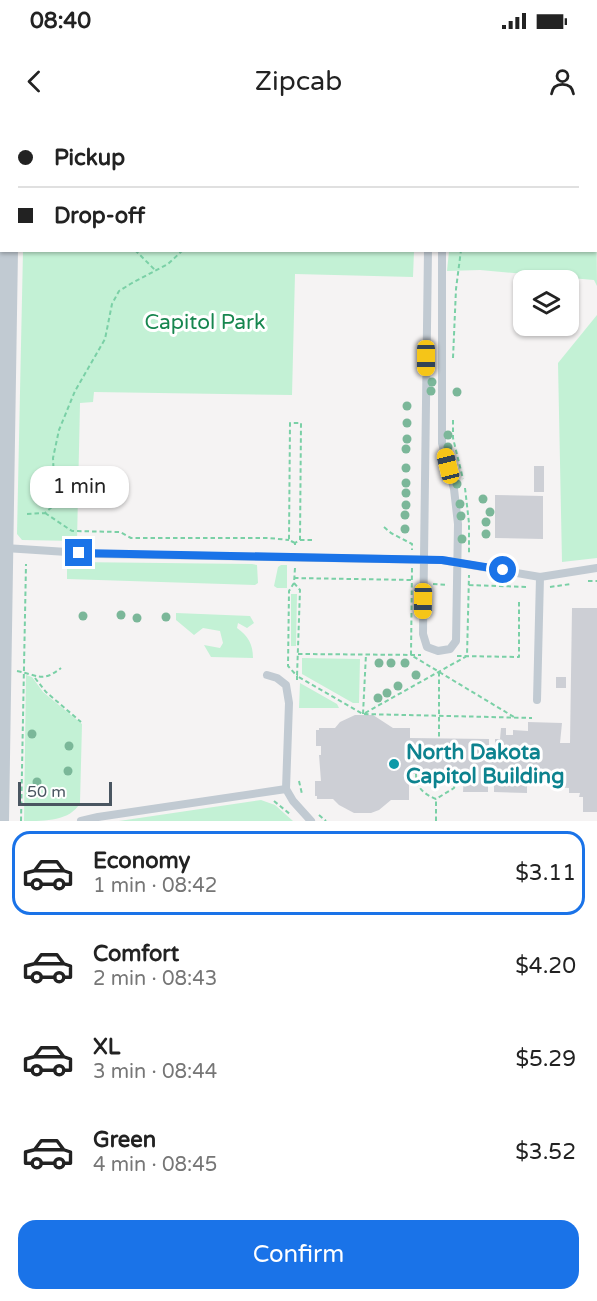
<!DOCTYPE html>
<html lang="en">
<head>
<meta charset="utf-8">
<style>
  :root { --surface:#fff; --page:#f6f6f6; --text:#222; --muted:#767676; --line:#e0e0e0; --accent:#1a73e8 }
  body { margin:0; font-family:"Varela Round",sans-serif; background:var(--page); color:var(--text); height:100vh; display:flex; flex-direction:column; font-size:22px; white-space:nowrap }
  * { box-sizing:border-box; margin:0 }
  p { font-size:20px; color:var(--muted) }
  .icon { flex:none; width:33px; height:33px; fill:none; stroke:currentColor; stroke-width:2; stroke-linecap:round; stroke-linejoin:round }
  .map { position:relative; height:701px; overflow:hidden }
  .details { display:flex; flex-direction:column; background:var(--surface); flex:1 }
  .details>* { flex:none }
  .banner { position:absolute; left:0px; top:0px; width:597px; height:132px; box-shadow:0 2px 4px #0004; display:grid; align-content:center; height:132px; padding:0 18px; background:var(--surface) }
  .controls { position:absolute; left:513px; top:150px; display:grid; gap:12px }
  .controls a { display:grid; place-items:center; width:66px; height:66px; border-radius:12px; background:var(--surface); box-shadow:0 2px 4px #0004; font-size:30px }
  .scale { position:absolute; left:18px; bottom:15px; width:94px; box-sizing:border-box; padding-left:6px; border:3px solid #4a5661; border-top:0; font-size:16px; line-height:21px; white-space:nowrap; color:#4a5661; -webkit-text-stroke:4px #fff; paint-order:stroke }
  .end { position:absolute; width:27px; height:27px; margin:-14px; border:8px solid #1a73e8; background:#fff; box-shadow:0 0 0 3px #fff }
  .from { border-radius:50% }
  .bubble { position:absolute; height:42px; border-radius:18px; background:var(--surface); box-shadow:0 2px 4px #0004; font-size:20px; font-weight:600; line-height:42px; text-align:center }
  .car { position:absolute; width:18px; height:36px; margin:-18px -9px; border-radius:8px; box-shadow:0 0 4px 2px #0007; background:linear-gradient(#f5c518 24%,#345 0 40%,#f5c518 0 76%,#345 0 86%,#f5c518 0) }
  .banner b { display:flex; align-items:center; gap:21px; height:57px; font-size:22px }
  .banner b+b { border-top:2px solid var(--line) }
  .banner i { width:15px; height:15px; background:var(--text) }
  ul { padding:10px 0 0; list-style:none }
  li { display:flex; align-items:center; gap:18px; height:84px; margin:0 12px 9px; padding:0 6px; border:3px solid transparent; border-radius:18px }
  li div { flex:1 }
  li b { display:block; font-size:22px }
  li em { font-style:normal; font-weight:600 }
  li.active { border-color:var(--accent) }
  li>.icon { width:54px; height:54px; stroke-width:1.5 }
  .primary-button { display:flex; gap:12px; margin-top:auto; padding:12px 18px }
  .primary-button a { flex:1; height:69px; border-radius:18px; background:var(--accent); color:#fff; font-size:24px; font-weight:600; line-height:69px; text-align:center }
  .status { display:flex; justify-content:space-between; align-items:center; height:42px; padding:0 30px; background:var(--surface); direction:ltr }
  .status svg { height:16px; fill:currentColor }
  header { display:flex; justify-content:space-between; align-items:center; height:78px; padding:0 18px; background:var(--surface); font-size:27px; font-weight:600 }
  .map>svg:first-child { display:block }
  .green { fill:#c3f1d5 }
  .building { fill:#cdcfd5 }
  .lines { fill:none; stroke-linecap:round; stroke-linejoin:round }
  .path { stroke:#7ad0a6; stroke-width:2; stroke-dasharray:4.5 3; stroke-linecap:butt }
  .service { stroke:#c1cad2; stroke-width:8 }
  .minor { stroke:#c1cad2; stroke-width:15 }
  .tertiary { stroke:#c1cad2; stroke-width:18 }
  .tree { fill:#7bb799 }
  .route { stroke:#1a73e8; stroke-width:8 }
  .culture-dot { fill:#0f9aa8; stroke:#fff; stroke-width:2 }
  .labels { text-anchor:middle; stroke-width:6; stroke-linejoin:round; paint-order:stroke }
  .park-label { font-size:21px; fill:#17864f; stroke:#fff }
  .culture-label { font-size:21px; font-weight:bold; fill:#0d838f; stroke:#fff; text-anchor:start }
</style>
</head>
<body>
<div class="status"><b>08:40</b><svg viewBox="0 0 49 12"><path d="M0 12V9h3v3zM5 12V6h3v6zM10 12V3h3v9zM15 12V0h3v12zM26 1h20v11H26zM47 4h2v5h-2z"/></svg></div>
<header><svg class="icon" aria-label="back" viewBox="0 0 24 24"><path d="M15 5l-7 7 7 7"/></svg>Zipcab<svg class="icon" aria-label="person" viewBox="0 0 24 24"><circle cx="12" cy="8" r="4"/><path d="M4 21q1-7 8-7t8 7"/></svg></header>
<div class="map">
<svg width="597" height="701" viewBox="0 0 597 701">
  <rect width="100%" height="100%" fill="#f5f3f3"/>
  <path class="green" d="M596,72L597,166L594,160L480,150L447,151L449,131L596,130Z
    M23,131L414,130V131L413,157L295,154L292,275L94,272L93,282L80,283L77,421L22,420L17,414Z
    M597,195V438L562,442L558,243Z
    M73,442L252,444L257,445L258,463L255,465L67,459V447Z
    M281,445H287V468H277L274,466L278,447Z
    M291,474H297L296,526H291Z
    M176,493L250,496L254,503L247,508L238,503L237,508C248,516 253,524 253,538L211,537L204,525L220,528L223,523L220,511L203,508L194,515L176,500Z
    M302,538L360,539L359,583H353L302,554Z
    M26,555L32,557L43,572L82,604L80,683C70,701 46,701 24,701Z
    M300,563L337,584L339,588H299Z
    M261,680L275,685L293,701H119Z"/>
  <path class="building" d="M534,346H544V372H534Z
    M495,375L543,376V419L495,418Z
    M572,488H597V692H583V677H579L580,673H569V668L554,667V663H548V661H537V665H527V673L494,672V666H488V672H463L464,654H452V659H422V654H409V680H391L379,690L371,693H354L339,685L333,679H317V676H315V661H321L319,635H321V626H316V610H319V608H335L340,602L355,595H373L393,608H410V618L489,619V626H495V619H500L501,608H506V615H513V610L528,611V602L562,603L560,623H570Z
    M556,557H566V568H556Z"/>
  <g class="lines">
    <path class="path" d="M451,2V0
      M596,104H597
      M135,130L156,151
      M453,238L456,169L461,130
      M453,300V318L463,359
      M465,368L469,403V434
      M45,393L72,411L120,412L131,418H269L289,420
      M27,394L45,393L53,386L55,381L53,338L59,310L75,271L105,219L112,184L119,171L132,163L168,144L183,130
      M384,407L391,413L412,424V430
      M300,420H313
      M295,423L289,420L290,303H301L300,420L295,423V427
      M295,448L294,463L300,470L297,556L363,594L532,598
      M412,448L411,535L514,597
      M294,458L412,460
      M588,461H597
      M294,463L289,471L288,546L297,556V563
      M433,464L448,465
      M469,465L529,467
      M550,467L571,464
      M298,534L421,535
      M457,536L519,537V479
      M17,551C38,555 42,563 61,548
      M439,552V618
      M35,558L46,572L81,602
      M365,593L467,536L469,455
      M363,594L366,534
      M416,654C416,668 424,674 436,679L454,668L458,654
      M299,661L302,674
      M274,681L291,695
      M319,695L326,701
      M21,701L26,444
      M436,701V679"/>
    <path class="service" d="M109,2V0
      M319,2V0
      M529,2V0
      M428,130L423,514L427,527L438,531L450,529L456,521L458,404L454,369L442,323V130
      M5,428L98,434L442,440L540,457L597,448
      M267,555L277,558L286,565L289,583L286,669
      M537,580L540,457
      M81,701L98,697L286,669L293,681L311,701"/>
    <path class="minor" d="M207,2V0
      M435,2V0"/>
    <path class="tertiary" d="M11,2V0
      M0,56H2
      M596,58H597
      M0,701L9,130"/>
  </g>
  <g class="tree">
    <circle cx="432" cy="262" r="4.5"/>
    <circle cx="431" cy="271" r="4.5"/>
    <circle cx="457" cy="272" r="4.5"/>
    <circle cx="407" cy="286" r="4.5"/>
    <circle cx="407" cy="303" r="4.5"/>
    <circle cx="448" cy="315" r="4.5"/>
    <circle cx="407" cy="319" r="4.5"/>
    <circle cx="448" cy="327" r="4.5"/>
    <circle cx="406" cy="329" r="4.5"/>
    <circle cx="406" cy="348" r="4.5"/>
    <circle cx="406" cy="363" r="4.5"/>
    <circle cx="457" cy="364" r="4.5"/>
    <circle cx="406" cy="373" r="4.5"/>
    <circle cx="483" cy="379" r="4.5"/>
    <circle cx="460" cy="384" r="4.5"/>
    <circle cx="406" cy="385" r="4.5"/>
    <circle cx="490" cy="392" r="4.5"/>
    <circle cx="405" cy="395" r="4.5"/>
    <circle cx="461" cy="396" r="4.5"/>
    <circle cx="486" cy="402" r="4.5"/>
    <circle cx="405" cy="409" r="4.5"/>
    <circle cx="486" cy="414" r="4.5"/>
    <circle cx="462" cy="419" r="4.5"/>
    <circle cx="121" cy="495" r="4.5"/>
    <circle cx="83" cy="496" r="4.5"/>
    <circle cx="166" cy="497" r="4.5"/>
    <circle cx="137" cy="498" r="4.5"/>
    <circle cx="379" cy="543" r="4.5"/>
    <circle cx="391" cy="543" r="4.5"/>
    <circle cx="405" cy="543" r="4.5"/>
    <circle cx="416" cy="555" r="4.5"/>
    <circle cx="398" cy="566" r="4.5"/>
    <circle cx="387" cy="573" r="4.5"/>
    <circle cx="378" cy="578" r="4.5"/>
    <circle cx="32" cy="614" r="4.5"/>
    <circle cx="69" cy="626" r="4.5"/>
    <circle cx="68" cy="651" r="4.5"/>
    <circle cx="37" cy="662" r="4.5"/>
  </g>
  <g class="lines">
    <path class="route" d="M79,433L442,440L503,450"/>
  </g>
  <circle class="culture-dot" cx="394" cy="644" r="6"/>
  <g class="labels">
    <g class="park-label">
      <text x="205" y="209">Capitol Park</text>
    </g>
    <g class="culture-label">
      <text x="406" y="639">North Dakota<tspan x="406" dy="24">Capitol Building</tspan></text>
    </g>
  </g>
</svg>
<div class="controls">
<a><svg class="icon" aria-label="layers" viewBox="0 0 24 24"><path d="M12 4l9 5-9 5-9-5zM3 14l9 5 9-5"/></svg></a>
</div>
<div class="scale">50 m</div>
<i class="end from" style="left:503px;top:450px"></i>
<i class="end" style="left:79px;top:433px"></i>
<div class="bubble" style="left:30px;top:346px;width:99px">1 min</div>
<i class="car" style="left:426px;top:238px;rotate:180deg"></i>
<i class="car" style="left:448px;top:346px;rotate:346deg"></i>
<i class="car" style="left:423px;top:481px;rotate:181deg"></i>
<div class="banner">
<b><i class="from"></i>Pickup</b>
<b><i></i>Drop-off</b>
</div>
</div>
<section class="details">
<ul>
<li class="active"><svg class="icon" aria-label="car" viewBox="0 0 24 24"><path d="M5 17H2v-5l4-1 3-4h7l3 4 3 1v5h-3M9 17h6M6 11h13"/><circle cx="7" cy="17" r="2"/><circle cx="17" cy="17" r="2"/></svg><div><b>Economy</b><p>1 min · 08:42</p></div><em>$3.11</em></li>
<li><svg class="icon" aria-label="car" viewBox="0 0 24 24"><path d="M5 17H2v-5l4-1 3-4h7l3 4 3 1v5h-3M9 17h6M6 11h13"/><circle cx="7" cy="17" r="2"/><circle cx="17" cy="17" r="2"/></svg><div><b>Comfort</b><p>2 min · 08:43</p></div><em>$4.20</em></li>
<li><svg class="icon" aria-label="car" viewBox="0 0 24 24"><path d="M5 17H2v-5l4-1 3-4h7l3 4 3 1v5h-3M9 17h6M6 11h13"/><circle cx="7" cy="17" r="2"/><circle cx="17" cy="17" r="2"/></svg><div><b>XL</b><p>3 min · 08:44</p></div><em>$5.29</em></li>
<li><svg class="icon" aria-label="car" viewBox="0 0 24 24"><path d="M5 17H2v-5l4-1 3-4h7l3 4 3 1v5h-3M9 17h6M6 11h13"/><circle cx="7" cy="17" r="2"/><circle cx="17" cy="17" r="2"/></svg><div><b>Green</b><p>4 min · 08:45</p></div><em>$3.52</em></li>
</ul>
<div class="primary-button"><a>Confirm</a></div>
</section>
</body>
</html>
